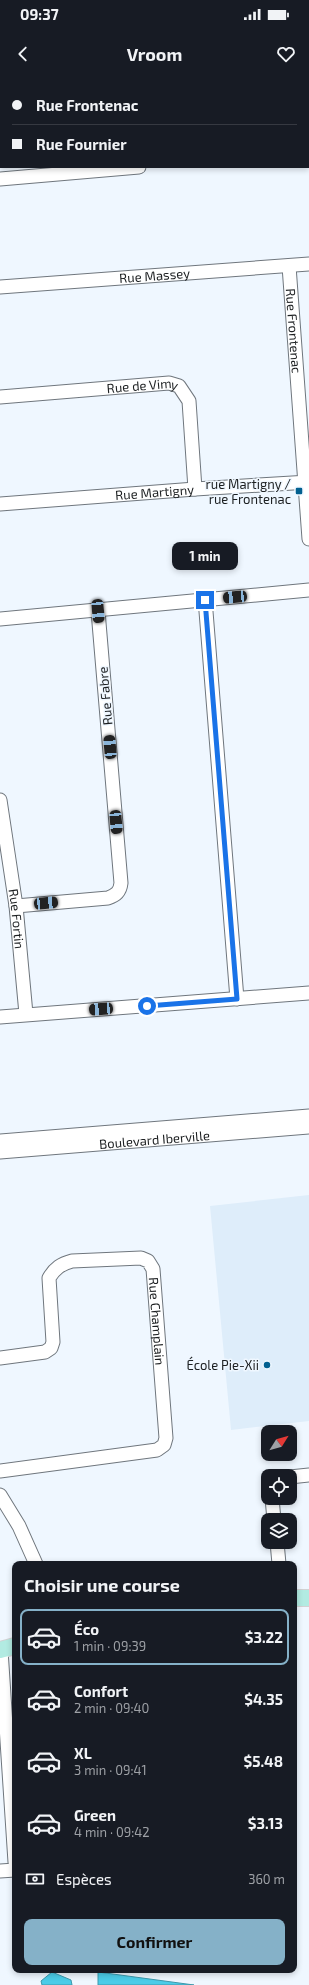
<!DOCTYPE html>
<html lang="fr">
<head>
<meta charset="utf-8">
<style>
  :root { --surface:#171b24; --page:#242831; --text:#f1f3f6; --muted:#9ea1a6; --line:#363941; --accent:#85b1c8 }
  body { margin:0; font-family:"Exo 2",sans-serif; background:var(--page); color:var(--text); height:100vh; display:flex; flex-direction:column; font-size:15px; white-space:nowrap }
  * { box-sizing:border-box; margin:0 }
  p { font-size:13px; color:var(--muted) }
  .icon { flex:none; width:22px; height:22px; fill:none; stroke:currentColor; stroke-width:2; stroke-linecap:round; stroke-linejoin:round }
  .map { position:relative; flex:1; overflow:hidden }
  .details { position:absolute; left:12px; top:1481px; width:285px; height:412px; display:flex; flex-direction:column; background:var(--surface); border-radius:8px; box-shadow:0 2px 6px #0003 }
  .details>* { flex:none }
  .top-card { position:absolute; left:0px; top:0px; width:309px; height:88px; box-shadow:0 2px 6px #0003; display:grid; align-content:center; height:88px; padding:0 12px; background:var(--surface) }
  .needle { width:26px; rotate:53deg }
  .tools { position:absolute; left:261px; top:1345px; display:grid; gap:8px }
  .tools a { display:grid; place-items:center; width:36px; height:36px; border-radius:8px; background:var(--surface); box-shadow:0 2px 6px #0003; font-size:20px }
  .end { position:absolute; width:18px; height:18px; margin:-9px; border:5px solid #1a73e8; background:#fff; box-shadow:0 0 0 2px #fff }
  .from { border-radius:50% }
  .bubble { position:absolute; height:28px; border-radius:8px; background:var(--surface); box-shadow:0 2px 6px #0003; font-size:13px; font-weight:700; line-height:28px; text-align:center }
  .car { position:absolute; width:12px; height:24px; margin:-12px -6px; border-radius:5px; box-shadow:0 0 3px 1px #0007; background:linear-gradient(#222 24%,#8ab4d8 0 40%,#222 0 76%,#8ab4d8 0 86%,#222 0) }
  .top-card b { display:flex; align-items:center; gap:14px; height:38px; font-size:15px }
  .top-card b+b { border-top:1px solid var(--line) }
  .top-card i { width:10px; height:10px; background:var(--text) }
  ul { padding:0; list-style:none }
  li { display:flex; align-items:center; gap:12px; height:56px; margin:0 8px 6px; padding:0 4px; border:2px solid transparent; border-radius:8px }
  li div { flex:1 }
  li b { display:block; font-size:15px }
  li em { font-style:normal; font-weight:700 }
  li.on { border-color:var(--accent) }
  li>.icon { width:36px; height:36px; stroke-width:1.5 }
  h2 { padding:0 12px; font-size:18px; line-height:48px }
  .pay { display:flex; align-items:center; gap:10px; height:44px; padding:0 12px; font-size:15px }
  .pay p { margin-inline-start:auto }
  .cta { display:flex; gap:8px; margin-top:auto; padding:8px 12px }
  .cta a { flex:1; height:46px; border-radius:8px; background:var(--accent); color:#111; font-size:16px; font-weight:700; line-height:46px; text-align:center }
  .status { display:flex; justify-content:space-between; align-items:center; height:28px; padding:0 20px; background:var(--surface); direction:ltr }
  .status svg { height:11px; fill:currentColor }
  header { display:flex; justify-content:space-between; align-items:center; height:52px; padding:0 12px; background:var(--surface); font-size:18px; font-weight:700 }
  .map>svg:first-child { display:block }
  .built { fill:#deedfa }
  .water { fill:#4bcce8; stroke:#3d98ac }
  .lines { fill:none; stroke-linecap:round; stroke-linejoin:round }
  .minor-casing { stroke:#6f767d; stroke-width:15 }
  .major-casing { stroke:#d2d2d3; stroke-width:18 }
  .highway-casing { stroke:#d2d2d3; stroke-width:21 }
  .minor { stroke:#fff; stroke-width:13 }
  .major { stroke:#b2ebe2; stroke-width:16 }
  .highway { stroke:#7fdecf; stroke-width:19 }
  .route { stroke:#1a73e8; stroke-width:5 }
  .poi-dot { fill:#026090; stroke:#eff7ff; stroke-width:1.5 }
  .labels { text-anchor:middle; stroke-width:3; stroke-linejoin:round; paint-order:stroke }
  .street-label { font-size:13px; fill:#1c1f21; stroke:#eff7ff }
  .poi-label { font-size:13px; fill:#1c1f21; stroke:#eff7ff; text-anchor:end }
</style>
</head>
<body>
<div class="status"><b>09:37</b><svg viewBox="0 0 49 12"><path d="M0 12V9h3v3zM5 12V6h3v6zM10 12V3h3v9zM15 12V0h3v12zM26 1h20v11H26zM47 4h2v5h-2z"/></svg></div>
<header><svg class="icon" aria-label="back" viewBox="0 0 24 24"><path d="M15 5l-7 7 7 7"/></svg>Vroom<svg class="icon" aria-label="heart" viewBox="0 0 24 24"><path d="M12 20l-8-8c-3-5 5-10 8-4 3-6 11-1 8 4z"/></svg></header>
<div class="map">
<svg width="309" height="1905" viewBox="0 0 309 1905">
  <rect width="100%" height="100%" fill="#eff7ff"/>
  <path class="built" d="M309,1115V1341L231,1350L210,1126Z"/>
  <path class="water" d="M52,1892L71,1900L72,1905H42L41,1901Z
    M98,1892L194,1905H98Z"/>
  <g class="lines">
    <g class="minor-casing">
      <g id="minor">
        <path d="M308,72H309"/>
        <path d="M0,99L139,87"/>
        <path id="s1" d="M289,186L309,459"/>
        <path id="s2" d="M0,207L309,184"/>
        <path id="s3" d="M0,317L169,303L179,306L189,321L195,409"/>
        <path id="s4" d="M0,424L195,409L309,402"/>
        <path d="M205,519L237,919"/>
        <path d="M0,539L309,510"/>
        <path id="s5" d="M0,720L16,826L26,934"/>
        <path d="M16,826L108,818C116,815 120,812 121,803L98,531"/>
        <path d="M0,937L309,913"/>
        <path d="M0,1061L309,1036"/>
        <path id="s6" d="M0,1072L309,1047"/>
        <path id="s7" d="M0,1278L45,1272L51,1268L53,1262L49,1198C55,1188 61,1184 72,1181L141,1178L148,1181L153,1189L166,1358L164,1365L157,1370L0,1391"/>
        <path d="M290,1397L309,1395"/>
        <path d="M0,1415L19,1446L36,1484"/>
        <path d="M272,1418L274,1440"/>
        <path d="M277,1462L279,1484"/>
        <path d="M1,1570L15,1782"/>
        <path d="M0,1791L15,1790"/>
      </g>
    </g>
    <g class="major-casing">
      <path id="major" d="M294,1518H309
        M0,1570L15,1566"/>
    </g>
    <g class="highway-casing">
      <path id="highway" d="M55,0H57"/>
    </g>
    <use href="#minor" class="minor"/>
    <use href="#major" class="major"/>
    <use href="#highway" class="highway"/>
  </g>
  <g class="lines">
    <path class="route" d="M147,926L237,919L205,520"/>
  </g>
  <g class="poi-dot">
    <rect x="295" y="407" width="8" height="8" rx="2"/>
    <circle cx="267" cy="1285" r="4"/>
  </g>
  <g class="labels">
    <g class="street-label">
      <text dy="5" stroke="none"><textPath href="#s2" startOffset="155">Rue Massey</textPath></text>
      <text dy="5" stroke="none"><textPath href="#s1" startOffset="65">Rue Frontenac</textPath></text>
      <text dy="5" stroke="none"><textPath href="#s3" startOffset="143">Rue de Vimy</textPath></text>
      <text dy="5" stroke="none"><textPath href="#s4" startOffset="155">Rue Martigny</textPath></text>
      <text transform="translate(105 616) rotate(-95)" y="5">Rue Fabre</text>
      <text dy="5" stroke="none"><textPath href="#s5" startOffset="120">Rue Fortin</textPath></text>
      <text dy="5" stroke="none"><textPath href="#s6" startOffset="155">Boulevard Iberville</textPath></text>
      <text dy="5" stroke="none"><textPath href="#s7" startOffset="291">Rue Champlain</textPath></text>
    </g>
    <g class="poi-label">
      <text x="291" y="409">rue Martigny /<tspan x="291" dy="15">rue Frontenac</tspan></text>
      <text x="259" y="1290">École Pie-Xii</text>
    </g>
  </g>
</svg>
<div class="tools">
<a><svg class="needle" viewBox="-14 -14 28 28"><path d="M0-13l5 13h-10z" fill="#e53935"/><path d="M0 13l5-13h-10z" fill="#9ea1a6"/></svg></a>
<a><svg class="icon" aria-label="locate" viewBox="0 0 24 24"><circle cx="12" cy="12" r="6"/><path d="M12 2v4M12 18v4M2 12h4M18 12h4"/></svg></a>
<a><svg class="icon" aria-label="layers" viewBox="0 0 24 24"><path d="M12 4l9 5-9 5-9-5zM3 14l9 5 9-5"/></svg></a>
</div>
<i class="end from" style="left:147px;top:926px"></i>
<i class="end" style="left:205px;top:520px"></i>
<div class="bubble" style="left:172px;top:462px;width:66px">1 min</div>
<i class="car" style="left:235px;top:517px;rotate:265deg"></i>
<i class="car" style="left:98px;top:531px;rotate:175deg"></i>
<i class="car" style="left:110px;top:667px;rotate:355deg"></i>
<i class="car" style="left:116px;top:742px;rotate:175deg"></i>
<i class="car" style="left:46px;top:823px;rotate:85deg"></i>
<i class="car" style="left:101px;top:929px;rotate:266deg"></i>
<div class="top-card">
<b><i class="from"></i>Rue Frontenac</b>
<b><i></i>Rue Fournier</b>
</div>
<section class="details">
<h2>Choisir une course</h2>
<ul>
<li class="on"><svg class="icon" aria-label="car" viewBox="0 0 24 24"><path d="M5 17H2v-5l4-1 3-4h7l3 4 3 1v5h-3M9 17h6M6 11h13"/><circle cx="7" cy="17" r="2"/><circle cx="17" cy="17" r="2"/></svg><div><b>Éco</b><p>1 min · 09:39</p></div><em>$3.22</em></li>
<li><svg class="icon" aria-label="car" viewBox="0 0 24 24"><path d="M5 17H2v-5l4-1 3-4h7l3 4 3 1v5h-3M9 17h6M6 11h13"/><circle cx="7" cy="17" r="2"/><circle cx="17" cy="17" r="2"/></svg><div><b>Confort</b><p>2 min · 09:40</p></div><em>$4.35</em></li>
<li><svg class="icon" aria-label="car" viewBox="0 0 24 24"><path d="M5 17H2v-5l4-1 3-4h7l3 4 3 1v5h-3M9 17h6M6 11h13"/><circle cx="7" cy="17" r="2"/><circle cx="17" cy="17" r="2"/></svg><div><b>XL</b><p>3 min · 09:41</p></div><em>$5.48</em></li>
<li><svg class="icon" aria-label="car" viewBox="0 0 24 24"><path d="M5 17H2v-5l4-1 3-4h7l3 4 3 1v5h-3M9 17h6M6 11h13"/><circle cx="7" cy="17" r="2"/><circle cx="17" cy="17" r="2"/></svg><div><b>Green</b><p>4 min · 09:42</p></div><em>$3.13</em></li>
</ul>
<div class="pay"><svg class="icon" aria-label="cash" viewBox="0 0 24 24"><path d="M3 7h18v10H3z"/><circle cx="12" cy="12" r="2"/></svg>Espèces<p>360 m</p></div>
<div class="cta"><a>Confirmer</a></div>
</section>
</div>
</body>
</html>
